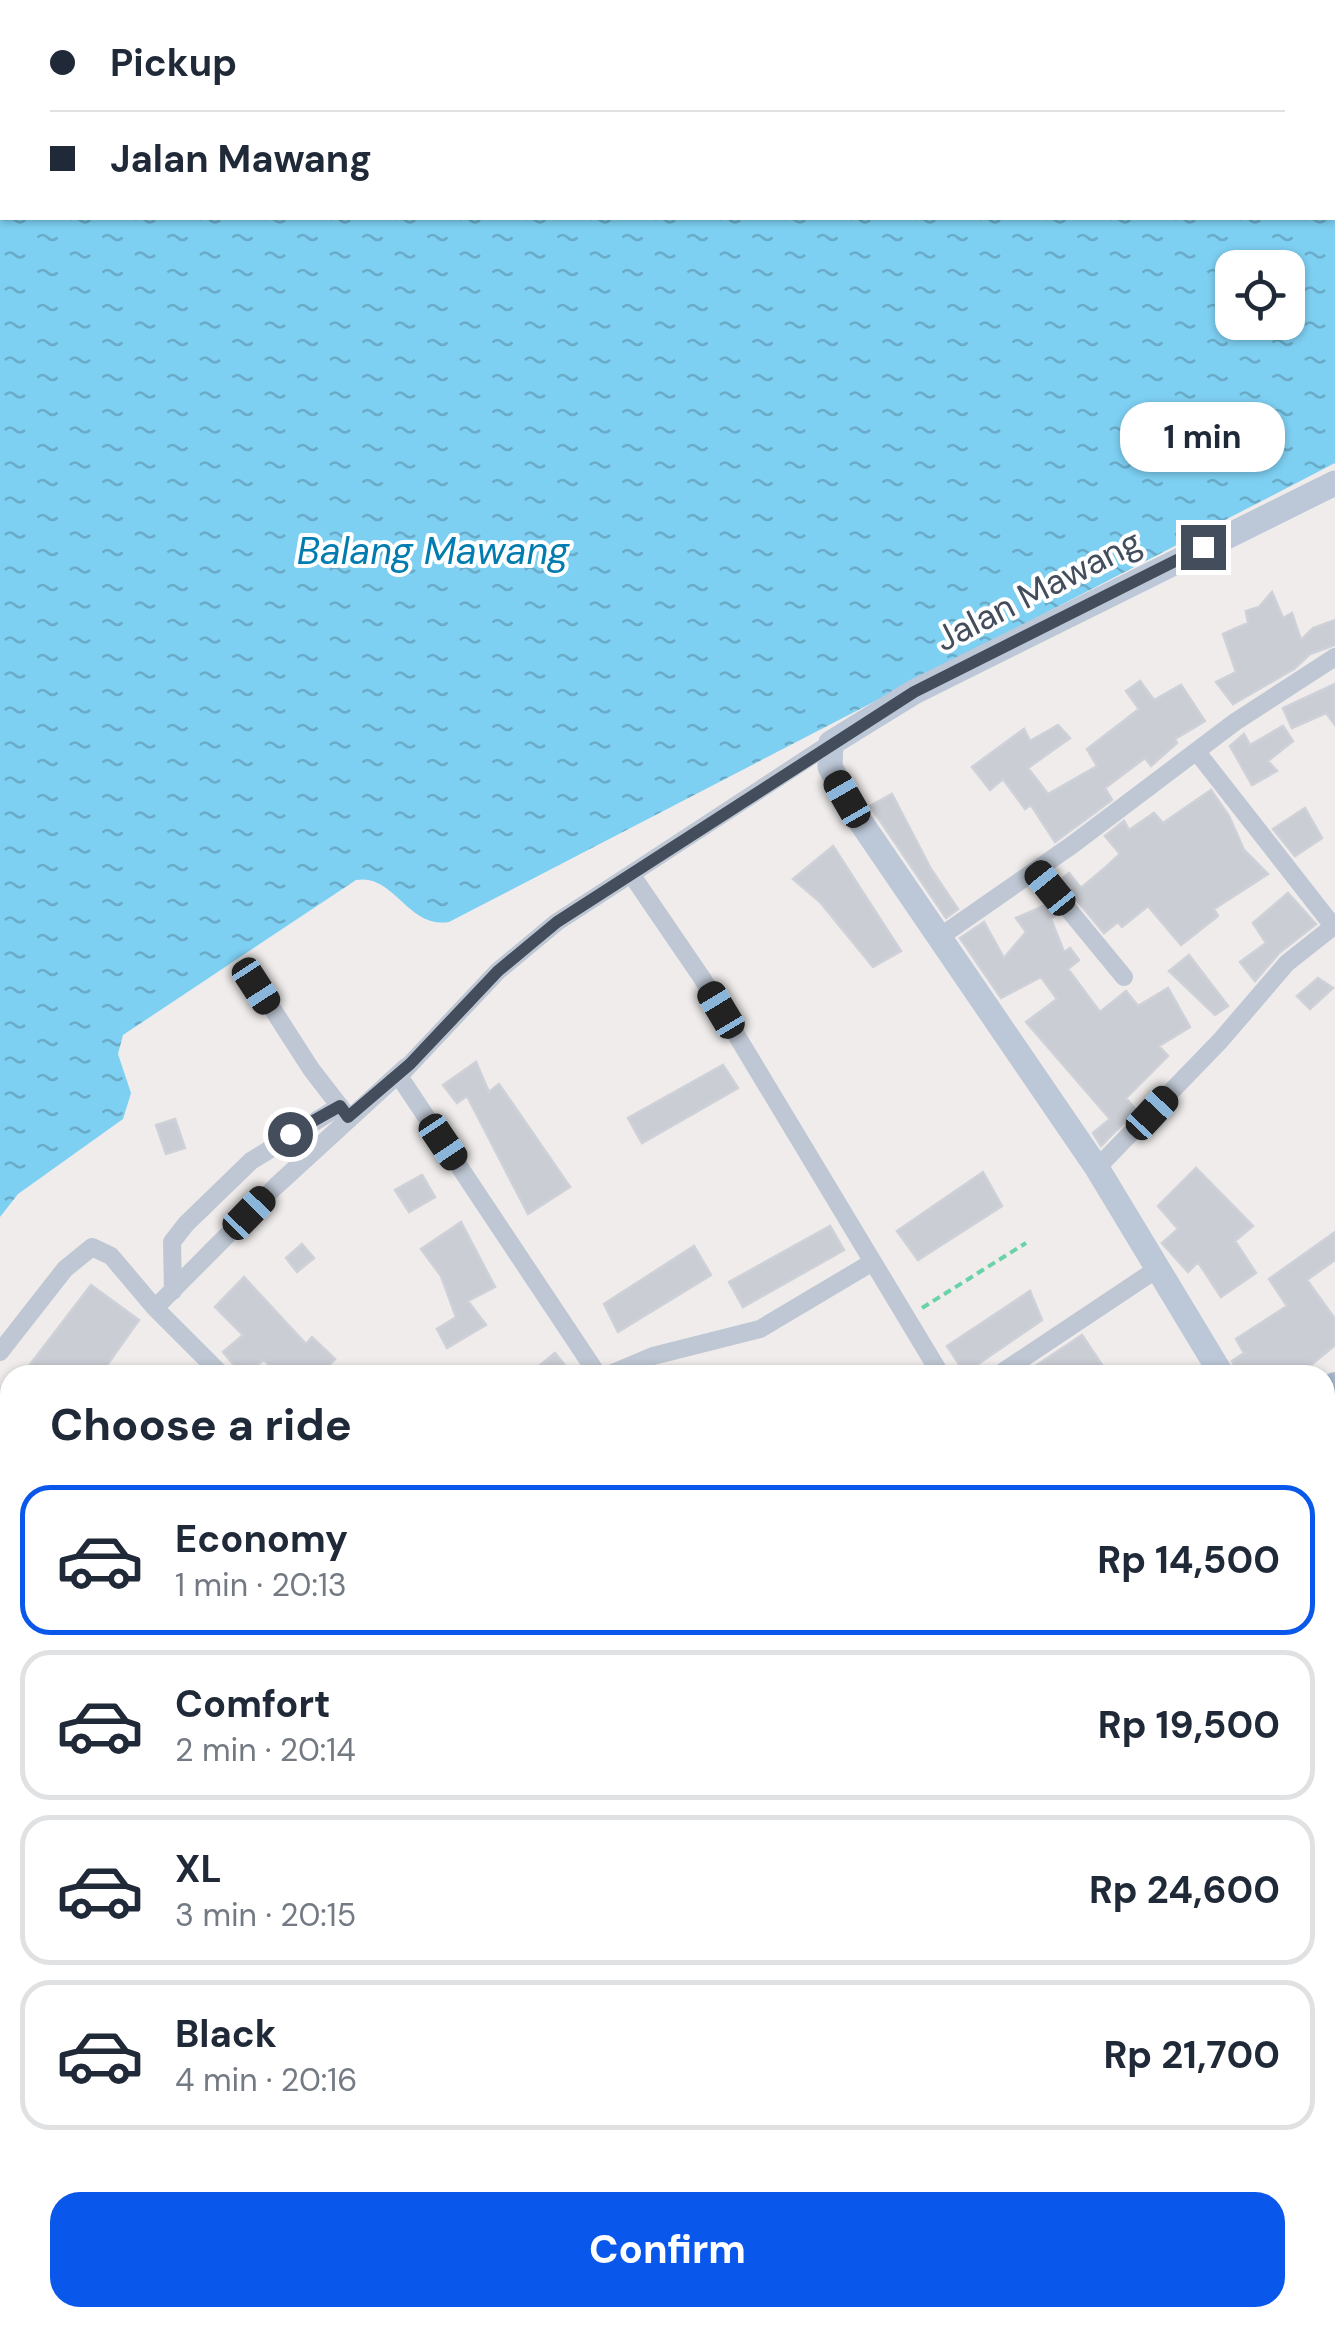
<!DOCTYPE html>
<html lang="en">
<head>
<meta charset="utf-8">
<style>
  :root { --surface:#fff; --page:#f6f6f7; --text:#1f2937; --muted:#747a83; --line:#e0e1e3; --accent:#0a58eb }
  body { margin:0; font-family:"DM Sans",sans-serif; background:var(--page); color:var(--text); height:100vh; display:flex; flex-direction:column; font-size:38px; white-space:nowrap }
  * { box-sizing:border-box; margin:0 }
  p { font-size:32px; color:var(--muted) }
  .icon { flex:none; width:55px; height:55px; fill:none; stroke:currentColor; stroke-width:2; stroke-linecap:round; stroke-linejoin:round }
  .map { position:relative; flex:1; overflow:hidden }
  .sheet { position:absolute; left:0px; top:1365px; width:1335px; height:962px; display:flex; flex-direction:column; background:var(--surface); border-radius:30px 30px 0 0; box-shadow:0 2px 8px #0004 }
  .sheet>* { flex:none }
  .banner { position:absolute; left:0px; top:0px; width:1335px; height:220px; box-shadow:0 2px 8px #0004; display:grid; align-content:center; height:220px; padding:0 50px; background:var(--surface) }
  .fabs { position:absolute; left:1215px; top:250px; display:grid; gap:20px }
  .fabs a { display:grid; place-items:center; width:90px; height:90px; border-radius:20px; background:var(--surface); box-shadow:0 2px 8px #0004; font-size:50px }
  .end { position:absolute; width:45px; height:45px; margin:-22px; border:12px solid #434d5b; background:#fff; box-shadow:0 0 0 5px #fff }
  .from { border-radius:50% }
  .bubble { position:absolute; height:70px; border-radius:30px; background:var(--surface); box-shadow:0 2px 8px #0004; font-size:32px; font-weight:700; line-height:70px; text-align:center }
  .car { position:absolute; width:30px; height:60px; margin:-30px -15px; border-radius:12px; box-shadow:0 0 8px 2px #0007; background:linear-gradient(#222 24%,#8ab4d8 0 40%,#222 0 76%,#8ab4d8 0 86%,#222 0) }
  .banner b { display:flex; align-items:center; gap:35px; height:95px; font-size:38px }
  .banner b+b { border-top:2px solid var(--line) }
  .banner i { width:25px; height:25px; background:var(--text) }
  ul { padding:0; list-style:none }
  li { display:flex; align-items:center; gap:30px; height:150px; margin:0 20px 15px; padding:0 30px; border:5px solid var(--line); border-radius:30px }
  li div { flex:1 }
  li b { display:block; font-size:38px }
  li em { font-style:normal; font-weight:700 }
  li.selected { border-color:var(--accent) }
  li>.icon { width:90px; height:90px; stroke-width:1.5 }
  h2 { padding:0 50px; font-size:45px; line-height:120px }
  .primary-button { display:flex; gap:20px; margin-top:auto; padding:20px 50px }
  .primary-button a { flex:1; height:115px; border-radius:30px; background:var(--accent); color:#fff; font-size:40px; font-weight:700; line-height:115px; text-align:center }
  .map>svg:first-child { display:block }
  .education { fill:#e0dddd }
  .water { fill:url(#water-ripples); fill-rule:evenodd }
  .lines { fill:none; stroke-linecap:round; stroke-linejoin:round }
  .stream { stroke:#7ed0f3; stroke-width:6 }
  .building { fill:#cacdd4; stroke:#cfd1d8; stroke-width:2.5 }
  .path { stroke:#6ad2a8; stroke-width:4; stroke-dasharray:8 5; stroke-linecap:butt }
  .lane { stroke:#bec7d3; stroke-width:9 }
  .street { stroke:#bec7d3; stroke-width:18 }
  .secondary { stroke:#bcc7d7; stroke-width:25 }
  .primary { stroke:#a9b8ce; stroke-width:28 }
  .route { stroke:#434d5b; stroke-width:12 }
  .labels { text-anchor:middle; stroke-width:8; stroke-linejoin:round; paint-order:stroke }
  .street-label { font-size:35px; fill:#434d5b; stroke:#fff }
  .water-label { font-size:38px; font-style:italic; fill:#007cb0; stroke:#fff }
</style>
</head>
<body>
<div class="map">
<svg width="1335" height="2326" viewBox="0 0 1335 2326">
  <defs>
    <pattern id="water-ripples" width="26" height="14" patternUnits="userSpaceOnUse" patternTransform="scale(2.5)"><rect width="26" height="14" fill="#7ed0f3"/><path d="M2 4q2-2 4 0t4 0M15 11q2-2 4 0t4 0" fill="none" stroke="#69abc8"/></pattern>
  </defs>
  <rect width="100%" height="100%" fill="#efeceb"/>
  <path class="education" d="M0,1625L10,1632V2318H411L406,2326H0Z"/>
  <path class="water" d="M0,0H1335V463L449,922C408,929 394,873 356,880L123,1035L118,1054L131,1093L123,1119L18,1194L0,1217ZM2,2H1332V218H2ZM1232,268H1288V322H1232Z
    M1335,2161V2326H1219L1224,2318H1325V2171Z
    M538,2318H624L639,2326H534Z
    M875,2318H1047L1044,2326H878Z
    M1056,2318H1211L1206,2326H1053Z"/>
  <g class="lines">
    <path class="stream" d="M690,2318L709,2326
      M280,2326L298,2318"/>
  </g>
  <path class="building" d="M1272,592L1283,618L1292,613L1301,640L1313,628L1335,620V645L1310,654L1294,669L1233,704L1216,682L1236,672L1223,634L1248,623L1246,611L1259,607Z
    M1140,681L1154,700L1181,685L1205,721L1175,739L1177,743L1151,766L1145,758L1105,788L1112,800L1055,842L1031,805L1025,809L1003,779L990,790L972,767L1024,729L1030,741L1058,725L1070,738L1028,768L1048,794L1097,766L1087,749L1139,709L1126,691Z
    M1335,684V725L1326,713L1292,728L1283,708Z
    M1283,726L1293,741L1268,761L1277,771L1252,785L1230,746L1244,734L1250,745Z
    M1211,790L1229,816L1244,850L1268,874L1214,909L1218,916L1181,945L1148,906L1122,927L1118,922L1104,933L1060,880L1069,873L1081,888L1107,866L1120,854L1105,836L1124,821L1129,830L1154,813L1163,823Z
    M892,794L931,869L958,909L946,918L870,806Z
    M1305,808L1322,838L1295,856L1273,829Z
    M833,846L901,951L873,967L820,902L793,879Z
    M1288,893L1316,924L1279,953L1255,981L1240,962L1266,943L1253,923Z
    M1048,904L1056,915L1051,919L1064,952L1070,948L1079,960L1068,969L1100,1012L1126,991L1138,1006L1168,988L1190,1027L1159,1046L1168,1056L1126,1098L1136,1110L1101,1146L1093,1133L1110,1119L1026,1022L1057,999L1041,977L1001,998L960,938L984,922L1004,958L1026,932L1016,918Z
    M1189,955L1228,1006L1215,1015L1169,971Z
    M1318,978L1333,988L1310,1009L1297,996Z
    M476,1062L489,1092L499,1084L570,1187L528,1214L467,1096L457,1103L443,1085Z
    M723,1065L738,1088L642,1143L628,1118Z
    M175,1119L185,1148L166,1154L156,1125Z
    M1196,1168L1253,1226L1235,1241L1256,1273L1221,1297L1198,1262L1188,1272L1162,1243L1178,1229L1158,1206Z
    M983,1172L1002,1206L918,1260L897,1231Z
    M422,1175L435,1197L409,1212L395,1190Z
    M461,1222L495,1287L468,1301L486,1325L447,1348L437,1329L456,1317L441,1276L421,1249Z
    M830,1226L844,1250L743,1307L729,1282Z
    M1335,1232V1260L1307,1280L1335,1319V1345L1299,1375H1238L1232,1361L1244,1353L1236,1339L1287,1306L1269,1279Z
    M302,1244L314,1258L297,1272L286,1258Z
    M694,1246L711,1275L618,1332L604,1304Z
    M244,1277L306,1344L312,1337L335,1359L320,1375H280L264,1360L242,1375L223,1352L243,1335L215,1307Z
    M91,1285L139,1320L100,1375H22Z
    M1030,1291L1042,1320L965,1373L947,1346Z
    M1082,1335L1102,1365L1088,1375H1022Z
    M555,1353L573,1375H528Z"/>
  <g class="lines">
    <path class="path" d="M922,1308L1026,1243
      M1325,1427L1335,1436"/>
    <path class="lane" d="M0,1765L10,1744
      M0,1939L9,1943
      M0,2006L10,1988
      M0,2198L10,2184
      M0,2234L10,2238
      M307,2318L327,2326"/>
    <path class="street" d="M1197,752L1333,926
      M1036,870L1124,977
      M631,874L831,743
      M941,936L1072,845L1235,722L1335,657
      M250,974L311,1069L345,1113
      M1097,1168L1220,1041L1287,963L1335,925
      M173,1291L172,1242L186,1224L251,1161L340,1106
      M155,1308L222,1375
      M0,1352L65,1269L92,1247L111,1256L155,1308L275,1187L406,1067
      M598,1375L399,1076L498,971L557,922L631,874L702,978L941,1375
      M608,1375L653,1356L760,1329L871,1263
      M998,1375L1160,1267
      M1325,1649L1335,1661"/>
    <path class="secondary" d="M1222,1375L1097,1168L860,821L830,767L831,743L914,692L1335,483"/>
    <path class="primary" d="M1325,1393L1335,1386
      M453,2326L458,2318"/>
  </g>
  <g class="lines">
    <path class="route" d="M290,1134L340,1106L348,1117L410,1064L498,971L557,922L914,692L1203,547"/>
  </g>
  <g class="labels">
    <g class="street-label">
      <text transform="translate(1038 590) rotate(-27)" y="12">Jalan Mawang</text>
    </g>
    <g class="water-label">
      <text x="433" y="564">Balang Mawang</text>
    </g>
  </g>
</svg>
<div class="fabs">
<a><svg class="icon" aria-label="locate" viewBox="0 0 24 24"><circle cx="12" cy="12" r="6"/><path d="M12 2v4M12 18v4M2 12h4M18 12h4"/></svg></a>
</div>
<i class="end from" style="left:290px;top:1134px"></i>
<i class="end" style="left:1203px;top:547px"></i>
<div class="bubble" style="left:1120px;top:402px;width:165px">1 min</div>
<i class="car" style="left:847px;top:799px;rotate:330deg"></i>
<i class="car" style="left:1050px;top:888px;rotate:321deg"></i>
<i class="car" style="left:256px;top:986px;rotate:147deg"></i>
<i class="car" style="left:721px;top:1010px;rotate:329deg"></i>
<i class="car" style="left:1152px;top:1113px;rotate:43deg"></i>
<i class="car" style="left:443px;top:1142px;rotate:146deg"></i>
<i class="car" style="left:249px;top:1213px;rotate:44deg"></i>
<div class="banner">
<b><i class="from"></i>Pickup</b>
<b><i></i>Jalan Mawang</b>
</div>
<section class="sheet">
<h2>Choose a ride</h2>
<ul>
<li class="selected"><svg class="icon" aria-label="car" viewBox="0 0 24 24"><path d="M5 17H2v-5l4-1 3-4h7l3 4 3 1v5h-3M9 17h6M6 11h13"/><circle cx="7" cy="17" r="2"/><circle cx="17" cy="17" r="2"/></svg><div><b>Economy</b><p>1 min · 20:13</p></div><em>Rp 14,500</em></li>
<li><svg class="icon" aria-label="car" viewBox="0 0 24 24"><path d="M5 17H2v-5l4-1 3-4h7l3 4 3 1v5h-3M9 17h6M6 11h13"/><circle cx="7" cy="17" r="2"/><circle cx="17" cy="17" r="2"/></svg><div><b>Comfort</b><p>2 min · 20:14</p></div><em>Rp 19,500</em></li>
<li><svg class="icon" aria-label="car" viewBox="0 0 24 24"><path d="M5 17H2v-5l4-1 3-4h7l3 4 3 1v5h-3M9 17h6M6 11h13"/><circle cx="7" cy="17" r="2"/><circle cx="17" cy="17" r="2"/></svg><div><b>XL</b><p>3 min · 20:15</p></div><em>Rp 24,600</em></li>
<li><svg class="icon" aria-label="car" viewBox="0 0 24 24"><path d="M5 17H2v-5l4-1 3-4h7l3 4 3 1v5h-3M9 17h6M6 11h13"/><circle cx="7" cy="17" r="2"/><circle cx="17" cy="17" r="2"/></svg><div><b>Black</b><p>4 min · 20:16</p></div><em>Rp 21,700</em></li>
</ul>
<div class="primary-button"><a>Confirm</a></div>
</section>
</div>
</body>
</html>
